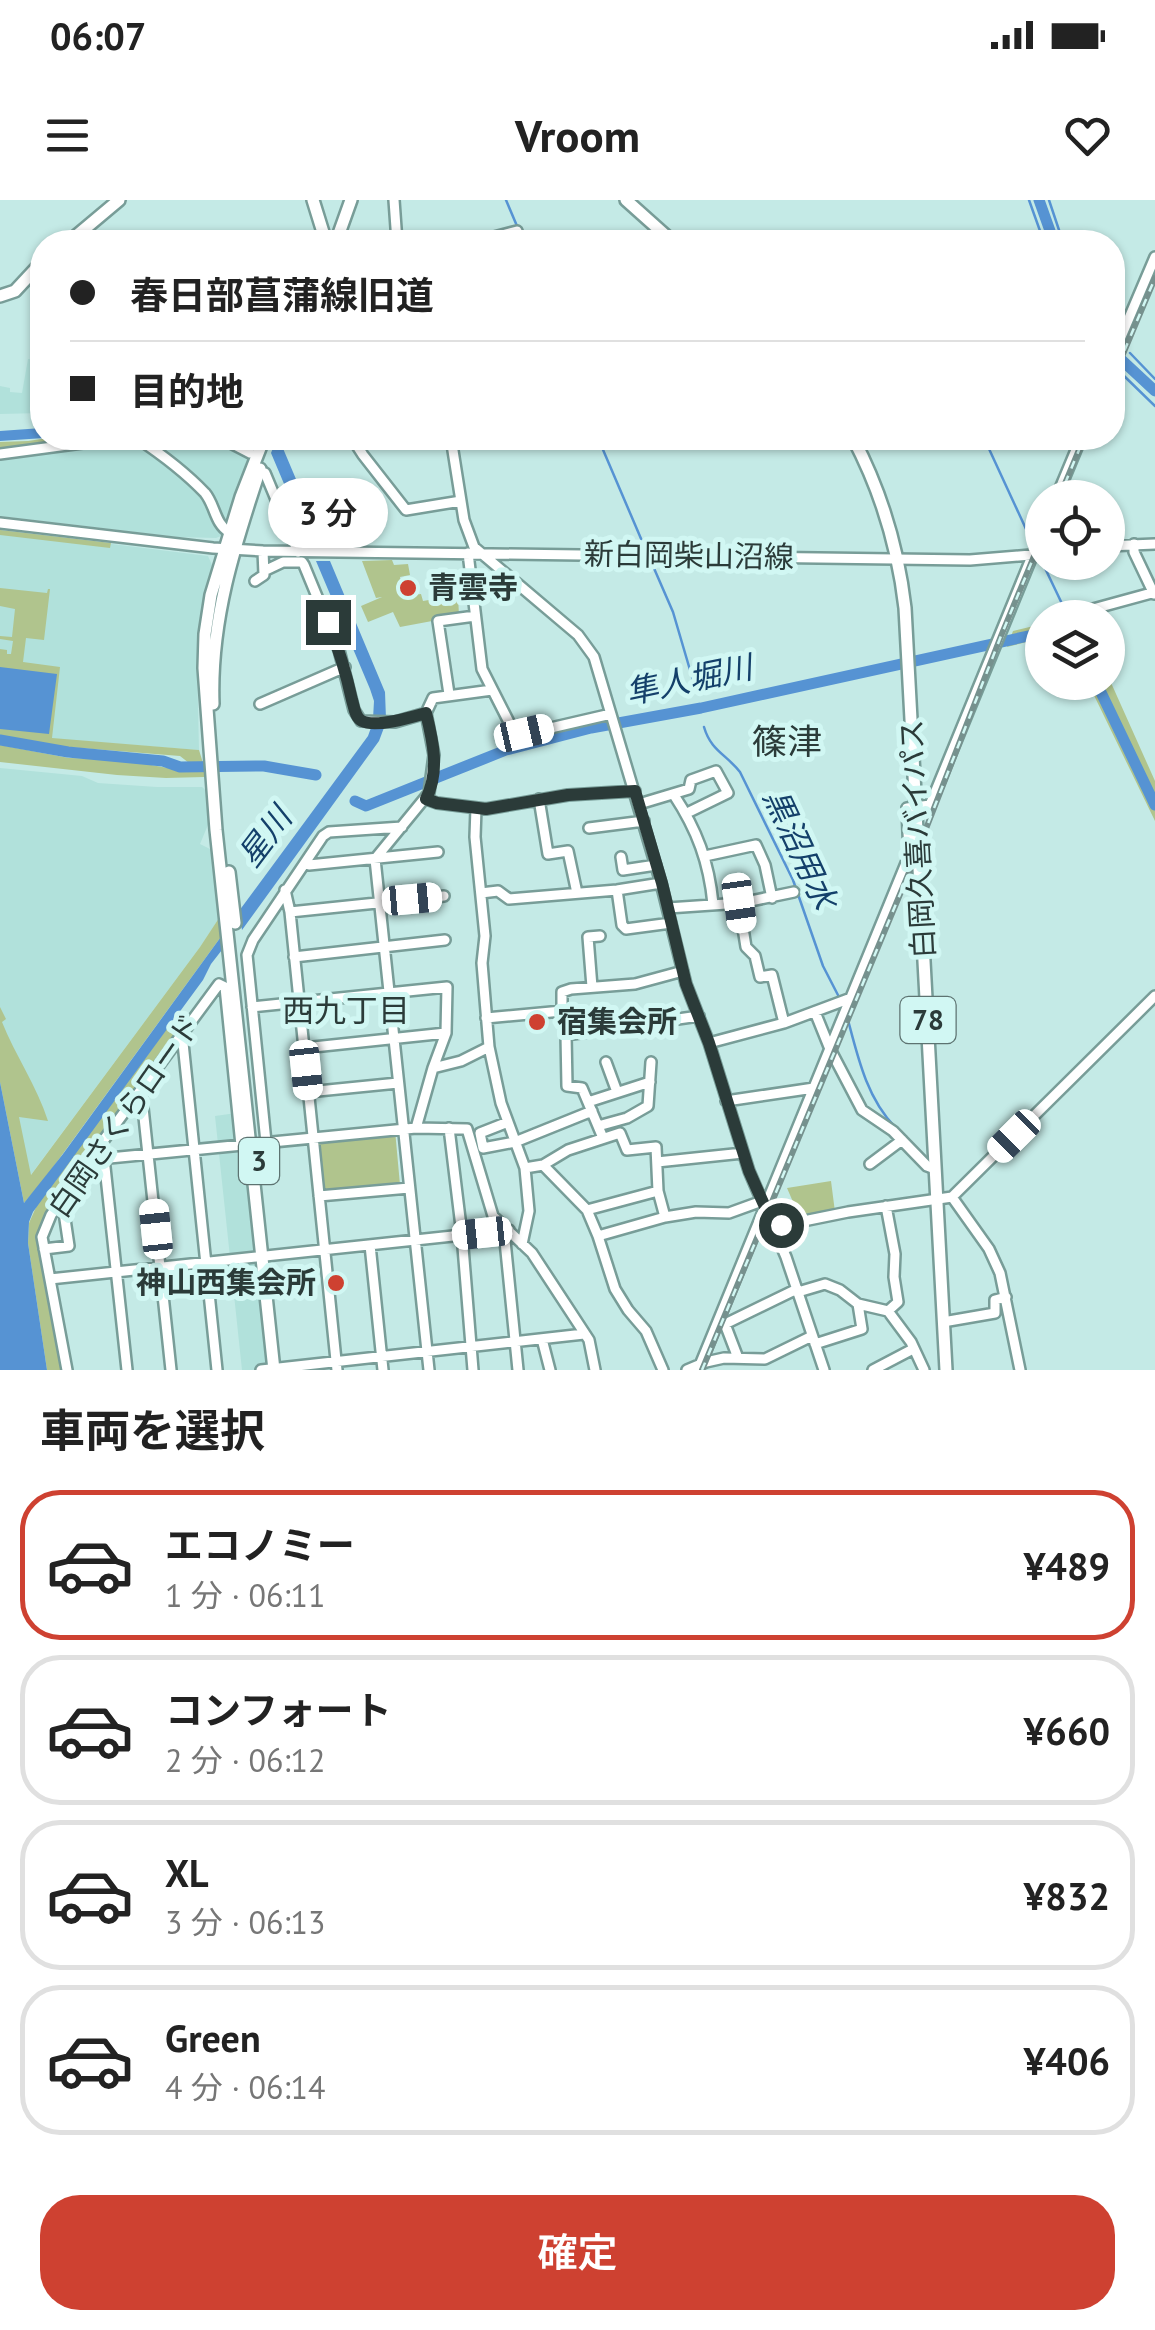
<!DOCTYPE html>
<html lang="ja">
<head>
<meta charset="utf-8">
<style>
  :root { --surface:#fff; --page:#f2f2f2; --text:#222; --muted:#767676; --line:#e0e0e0; --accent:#ce4131 }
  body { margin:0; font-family:"PT Sans","Noto Sans JP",sans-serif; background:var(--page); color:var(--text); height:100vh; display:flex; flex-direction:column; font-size:38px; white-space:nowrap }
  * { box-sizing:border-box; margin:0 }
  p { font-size:32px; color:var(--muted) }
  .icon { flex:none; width:55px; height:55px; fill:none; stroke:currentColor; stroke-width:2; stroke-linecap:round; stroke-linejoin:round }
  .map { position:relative; height:1170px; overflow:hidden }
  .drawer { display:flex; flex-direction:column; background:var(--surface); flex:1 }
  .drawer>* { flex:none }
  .banner { position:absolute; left:30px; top:30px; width:1095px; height:220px; border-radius:40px; box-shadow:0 2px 8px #0004; display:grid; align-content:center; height:220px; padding:0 40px; background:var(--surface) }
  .fabs { position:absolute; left:1025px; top:280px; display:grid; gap:20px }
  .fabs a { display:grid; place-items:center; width:100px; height:100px; border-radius:50%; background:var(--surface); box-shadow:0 2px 8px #0004; font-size:50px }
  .end { position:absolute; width:45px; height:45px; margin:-22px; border:12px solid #2b3b39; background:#fff; box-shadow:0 0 0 5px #fff }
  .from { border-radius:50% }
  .bubble { position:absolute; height:70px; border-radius:35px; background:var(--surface); box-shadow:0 2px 8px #0004; font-size:32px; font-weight:600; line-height:70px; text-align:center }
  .car { position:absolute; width:30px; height:60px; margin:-30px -15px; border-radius:12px; box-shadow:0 0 8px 2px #0007; background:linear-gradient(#fff 24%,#345 0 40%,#fff 0 76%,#345 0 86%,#fff 0) }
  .banner b { display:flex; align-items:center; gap:35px; height:95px; font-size:38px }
  .banner b+b { border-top:2px solid var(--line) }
  .banner i { width:25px; height:25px; background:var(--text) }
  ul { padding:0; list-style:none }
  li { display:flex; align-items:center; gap:30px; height:150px; margin:0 20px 15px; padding:0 20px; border:5px solid var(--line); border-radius:40px }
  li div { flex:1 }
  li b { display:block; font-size:38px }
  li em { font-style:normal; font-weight:600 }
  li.current { border-color:var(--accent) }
  li>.icon { width:90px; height:90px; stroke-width:1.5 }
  h2 { padding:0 40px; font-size:45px; line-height:120px }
  .primary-button { display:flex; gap:20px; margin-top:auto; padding:20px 40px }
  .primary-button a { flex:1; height:115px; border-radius:40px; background:var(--accent); color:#fff; font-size:40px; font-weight:600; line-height:115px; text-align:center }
  .status { display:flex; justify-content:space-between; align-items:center; height:70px; padding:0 50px; background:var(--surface); direction:ltr }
  .status svg { height:28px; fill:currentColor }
  header { display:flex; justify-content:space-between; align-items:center; height:130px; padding:0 40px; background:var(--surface); font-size:45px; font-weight:600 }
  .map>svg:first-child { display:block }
  .built { fill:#b1e1db }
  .green { fill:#b0c48d }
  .water { fill:#5693d3 }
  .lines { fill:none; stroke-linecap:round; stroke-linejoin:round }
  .stream { stroke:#5693d3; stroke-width:2.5 }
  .river { stroke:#5693d3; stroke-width:11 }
  .minor-casing { stroke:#789d98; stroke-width:14 }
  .major-casing { stroke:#789d98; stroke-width:16 }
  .minor { stroke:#fff; stroke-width:9 }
  .major { stroke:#fff; stroke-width:11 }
  .rail-casing { stroke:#76918e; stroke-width:6 }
  .rail { stroke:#d1f7f3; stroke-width:2.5; stroke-dasharray:8; stroke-linecap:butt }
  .route { stroke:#2b3b39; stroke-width:12 }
  .poi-dot { fill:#ce4131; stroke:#d1f7f3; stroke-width:4 }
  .labels { text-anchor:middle; stroke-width:10; stroke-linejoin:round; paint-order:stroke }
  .shield { fill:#d1f7f3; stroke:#5d7371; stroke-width:2.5 }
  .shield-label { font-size:28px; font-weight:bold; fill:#2b3b39 }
  .street-label { font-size:30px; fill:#2b3b39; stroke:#d1f7f3 }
  .poi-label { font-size:30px; font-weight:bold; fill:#2b3b39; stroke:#d1f7f3; text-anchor:start }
  .water-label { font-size:32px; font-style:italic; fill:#14406a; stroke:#d1f7f3 }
  .neighbourhood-label { font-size:32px; fill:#2b3b39; stroke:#d1f7f3 }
  .quarter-label { font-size:35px; fill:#2b3b39; stroke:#d1f7f3 }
</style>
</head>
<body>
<div class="status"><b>06:07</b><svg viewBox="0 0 49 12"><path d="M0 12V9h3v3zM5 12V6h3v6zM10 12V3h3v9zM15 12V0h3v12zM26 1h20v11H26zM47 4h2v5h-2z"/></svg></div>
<header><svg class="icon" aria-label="menu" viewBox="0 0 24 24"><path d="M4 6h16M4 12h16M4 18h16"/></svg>Vroom<svg class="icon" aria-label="heart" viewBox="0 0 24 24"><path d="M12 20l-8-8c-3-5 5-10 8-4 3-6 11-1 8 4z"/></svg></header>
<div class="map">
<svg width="1155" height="1170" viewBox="0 0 1155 1170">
  <rect width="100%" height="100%" fill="#c4eae6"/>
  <path class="built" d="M28,159L42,160V213L0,214V186L10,188V192L22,193Z
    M149,238H214L229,243L249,256L221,336L216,338L178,337L0,316V257H13Z
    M0,330L208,356L212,365L199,431L197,462L199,550L52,539L0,532Z
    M0,568L82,576L98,583L157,587H202L208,592L210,620L200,644L212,650L221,715L200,747L30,976L0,831Z
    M236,913L245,947L267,1170H242L215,916Z"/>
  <path class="green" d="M48,238H97L0,251V242L28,241Z
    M0,330L111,343L110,348L0,335Z
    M392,360L394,365L408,364L410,375L400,377L404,396L421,394L423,401L458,395L459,416L400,427L393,412L368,422L361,406L382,397L376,398L362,361Z
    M0,388L47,393L48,389H50L44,440L26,438L23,462L60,467L52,538L199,550L203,563H189L180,556L43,545L0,537V449L7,450V454H11L13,441L0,439V436L12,437L15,409L0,406Z
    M1042,424V438L1007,447L1013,431Z
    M1108,476L1155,581V621L1088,483L1108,482Z
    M0,545L69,558L118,559L179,570H204V577L166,578L117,575L0,562Z
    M221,715L223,734L43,981L24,1003L0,882V807L6,819L2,822C15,855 37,886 48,921L19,917L31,975L200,747Z
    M176,816L175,834L89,952L50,1011L40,1037L65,1170H47L28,1043L29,1023L37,1005Z
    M395,930L400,985L323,992L316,940Z
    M831,981L835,1012L800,1018L787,988Z"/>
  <path class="water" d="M42,228L44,238L0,241V231Z
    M277,238L282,246L323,343H309L271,253Z
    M316,361H330L385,492L386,519H373L374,501L370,489Z
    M0,467L57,474L49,534L0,529Z
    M372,525H385L379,541L242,730L239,711L368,536Z
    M223,734L225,746L211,764L203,780L33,1012L29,1022L28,1043L47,1170H0V882L24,1003L63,954Z"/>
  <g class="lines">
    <path class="stream" d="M506,0L517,26
      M1029,0L1044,42
      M1049,0L1063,42
      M521,34L524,42
      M1130,153L1155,179
      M1121,173L1155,206
      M598,238L645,348
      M984,238L1032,342
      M653,366L673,412L695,487
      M1044,366L1065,410L1068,413
      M704,527C711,551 726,554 740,572L793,680L823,766L840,799
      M848,820C858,858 867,898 895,927
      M1005,1078L1015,1124"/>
    <path class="river" d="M1039,0L1054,42
      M1112,151L1155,191
      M1096,482L1155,605
      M0,540L68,552L163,561L180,567L264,566L316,575
      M355,601L366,606L506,550L591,528L701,508L1042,433"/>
    <g class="minor-casing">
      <path id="minor" d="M394,0L397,42
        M475,42L517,31
        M1112,158L1155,57
        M137,238C161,254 185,272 205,293C215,305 215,324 229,332
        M221,238L250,253
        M352,238L363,255L406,310L461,301
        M451,238L464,320L474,347L578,435L594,457L661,683L686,784L709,843L749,971L786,1057L824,1170
        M0,254L120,238
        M265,273L298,352
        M1056,298L1081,238
        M0,323L213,348L263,351L970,360L1042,354
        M1134,344V352L1154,394
        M1108,346L1155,344
        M468,353L482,469L516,536L611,514
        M264,371L283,362H302L304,365L339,450L354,510L361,521L395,522L426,513
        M255,381L264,375L263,351
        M1071,415L1155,392
        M449,494L438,421L475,416
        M260,504L345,467
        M674,595C697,630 709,662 713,704
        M426,599L437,603L486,609L568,595L635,591
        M539,599L548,654L568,651L577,693
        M639,604L689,589L691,580L716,571L728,593L687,613
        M589,628L644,621
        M705,656L756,645L765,665L772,698
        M621,657L623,670L656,665
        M305,663L309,665L438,652
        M285,690L290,712L337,1170
        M617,690L622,725L626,729L671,723
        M481,693L498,691L509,699L617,690L661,683
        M739,703L746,747L755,756L760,777L772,775L784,823
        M668,708L741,703L794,692
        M290,712L444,696
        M294,757L445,740
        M592,787L588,737L600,736
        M252,807L447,787L446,833L433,868L416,928
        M562,811V792L571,789L635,784L683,771
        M815,812L830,849L862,910L893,931L927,966L935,969
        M486,818L562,811L566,835L699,816
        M180,835L183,843L217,1170
        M566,835L567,886L582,888L603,938
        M709,843L784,823L851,798
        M489,847L501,903L525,968L543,965L587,1010L598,1036L615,1089L628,1110L646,1131L663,1170
        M304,848L446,833
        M606,862L617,892
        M433,868L461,861L489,847L482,763L485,736L475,637L476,608
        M141,889L171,1170
        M308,892L398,883
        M726,901L814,888
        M588,902L650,882
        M508,922L480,933L483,948L515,942L592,911
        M598,926L627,918L648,906L651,862
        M449,928L462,1035L473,1170
        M266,942L247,755L253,740L323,636L329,632L402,627
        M104,958L127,1170
        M89,960L416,928L467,929L493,1016L532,1053L589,1140L595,1170
        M657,962L743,953
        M870,964L902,940
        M543,965L568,950L620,933L627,950L656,947L658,991L665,1017
        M319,996L409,988
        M952,997L989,1049L1000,1073L1020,1170
        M886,1006L895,1054L894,1077L898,1102L888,1111L911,1142L924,1170
        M587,1010L658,991
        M774,1027L848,1012L952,997L1155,796
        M504,1031L518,1170
        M598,1036L665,1017L696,1012L729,1013L762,1001
        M522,1044L529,1011L525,968
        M370,1045L383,1170
        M44,1049L69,1046L62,999
        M50,1079L509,1030
        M798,1092L825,1084L840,1090L858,1104L888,1111
        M943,1122L995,1113V1100L1006,1097
        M542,1139L550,1170
        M815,1144L862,1129L858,1104
        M738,1158L725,1124L797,1089
        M67,1170L42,1037L51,1015L89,960L219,784L225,787L241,945
        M261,1170L584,1134
        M429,1170L375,659L429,593L434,555L426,513L433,498L492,490
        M687,1170L706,1162L724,1158L765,1159L812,1136
        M698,1170L909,656L907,608L930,605L1042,332
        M873,1170L913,1149"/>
    </g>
    <g class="major-casing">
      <path id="major" d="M313,0L326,42
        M626,0L673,42
        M69,42L119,0
        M336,42L351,0
        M0,96L15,91L42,62
        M264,238L241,297L211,395L205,434L204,468L216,630L274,1170
        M853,238C881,291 898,348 905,408L946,1170
        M213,504C210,421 234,347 260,269
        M229,672L235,723"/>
    </g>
    <use href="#minor" class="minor"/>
    <use href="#major" class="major"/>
    <g class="rail-casing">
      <path id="rail" d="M1112,180L1155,78
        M1059,298L1084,238
        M702,1170L908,675L1001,436L1042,337"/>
    </g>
    <use href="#rail" class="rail"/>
  </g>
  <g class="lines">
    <path class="route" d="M328,422C338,447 346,472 352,500C354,506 355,518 362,521C376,528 412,517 426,513C433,541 440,571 426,599L437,603L486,609L568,595L635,591L662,683L686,784L709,843L749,971L774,1027L781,1025"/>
  </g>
  <g class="poi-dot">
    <circle cx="408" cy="388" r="10"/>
    <circle cx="537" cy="822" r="10"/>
    <circle cx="336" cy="1083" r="10"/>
  </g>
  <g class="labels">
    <g class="shield">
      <rect x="900.5" y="797" width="55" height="46" rx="8"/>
      <rect x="239" y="938" width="40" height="46" rx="8"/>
    </g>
    <g class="shield-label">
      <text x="928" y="830">78</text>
      <text x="259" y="971">3</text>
    </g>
    <g class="street-label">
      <text transform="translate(689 356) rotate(1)" y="10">新白岡柴山沼線</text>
      <text transform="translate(918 639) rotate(-93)" y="10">白岡久喜バイパス</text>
      <text transform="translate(125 916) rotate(-55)" y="10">白岡さくらロード</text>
    </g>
    <g class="poi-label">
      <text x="428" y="398">青雲寺</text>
      <text x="557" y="832">宿集会所</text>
      <text x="316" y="1093" text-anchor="end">神山西集会所</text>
    </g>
    <g class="water-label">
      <text transform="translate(689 480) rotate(-12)" y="11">隼人堀川</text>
      <text transform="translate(265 637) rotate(-53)" y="11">星川</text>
      <text transform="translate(800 649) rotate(65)" y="11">黒沼用水</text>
    </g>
    <g class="neighbourhood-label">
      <text x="346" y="822">西九丁目</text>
    </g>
    <g class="quarter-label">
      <text x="787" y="554">篠津</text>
    </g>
  </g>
</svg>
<div class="fabs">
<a><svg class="icon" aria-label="locate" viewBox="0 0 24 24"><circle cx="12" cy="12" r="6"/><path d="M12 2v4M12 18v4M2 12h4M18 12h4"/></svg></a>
<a><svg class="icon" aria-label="layers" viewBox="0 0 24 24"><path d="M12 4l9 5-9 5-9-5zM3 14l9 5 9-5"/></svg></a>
</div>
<i class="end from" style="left:781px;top:1025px"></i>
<i class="end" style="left:328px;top:422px"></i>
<div class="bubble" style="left:268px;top:278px;width:120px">3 分</div>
<i class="car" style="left:524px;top:533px;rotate:77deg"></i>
<i class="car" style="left:412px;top:699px;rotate:85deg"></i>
<i class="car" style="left:739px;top:703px;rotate:172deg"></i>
<i class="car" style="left:306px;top:870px;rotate:174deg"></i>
<i class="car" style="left:1014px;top:936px;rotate:225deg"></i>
<i class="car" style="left:156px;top:1029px;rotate:354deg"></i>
<i class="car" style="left:482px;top:1033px;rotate:264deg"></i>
<div class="banner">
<b><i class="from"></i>春日部菖蒲線旧道</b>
<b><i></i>目的地</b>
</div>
</div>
<section class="drawer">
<h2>車両を選択</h2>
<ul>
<li class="current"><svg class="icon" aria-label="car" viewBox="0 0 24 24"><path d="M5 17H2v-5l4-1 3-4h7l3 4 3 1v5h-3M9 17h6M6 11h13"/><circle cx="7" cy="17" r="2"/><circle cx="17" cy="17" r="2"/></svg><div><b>エコノミー</b><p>1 分 · 06:11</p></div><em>¥489</em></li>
<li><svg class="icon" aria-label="car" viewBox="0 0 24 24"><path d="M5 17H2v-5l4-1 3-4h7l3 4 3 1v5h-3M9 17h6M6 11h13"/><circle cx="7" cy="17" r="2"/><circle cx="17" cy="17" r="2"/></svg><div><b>コンフォート</b><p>2 分 · 06:12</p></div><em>¥660</em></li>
<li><svg class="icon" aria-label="car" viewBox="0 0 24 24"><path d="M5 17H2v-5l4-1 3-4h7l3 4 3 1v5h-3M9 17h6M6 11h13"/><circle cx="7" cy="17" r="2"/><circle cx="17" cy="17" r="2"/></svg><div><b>XL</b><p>3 分 · 06:13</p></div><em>¥832</em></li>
<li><svg class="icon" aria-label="car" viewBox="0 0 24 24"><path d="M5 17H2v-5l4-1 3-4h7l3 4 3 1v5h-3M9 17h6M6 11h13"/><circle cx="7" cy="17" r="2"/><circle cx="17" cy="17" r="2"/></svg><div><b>Green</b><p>4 分 · 06:14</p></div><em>¥406</em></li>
</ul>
<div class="primary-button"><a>確定</a></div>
</section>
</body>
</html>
